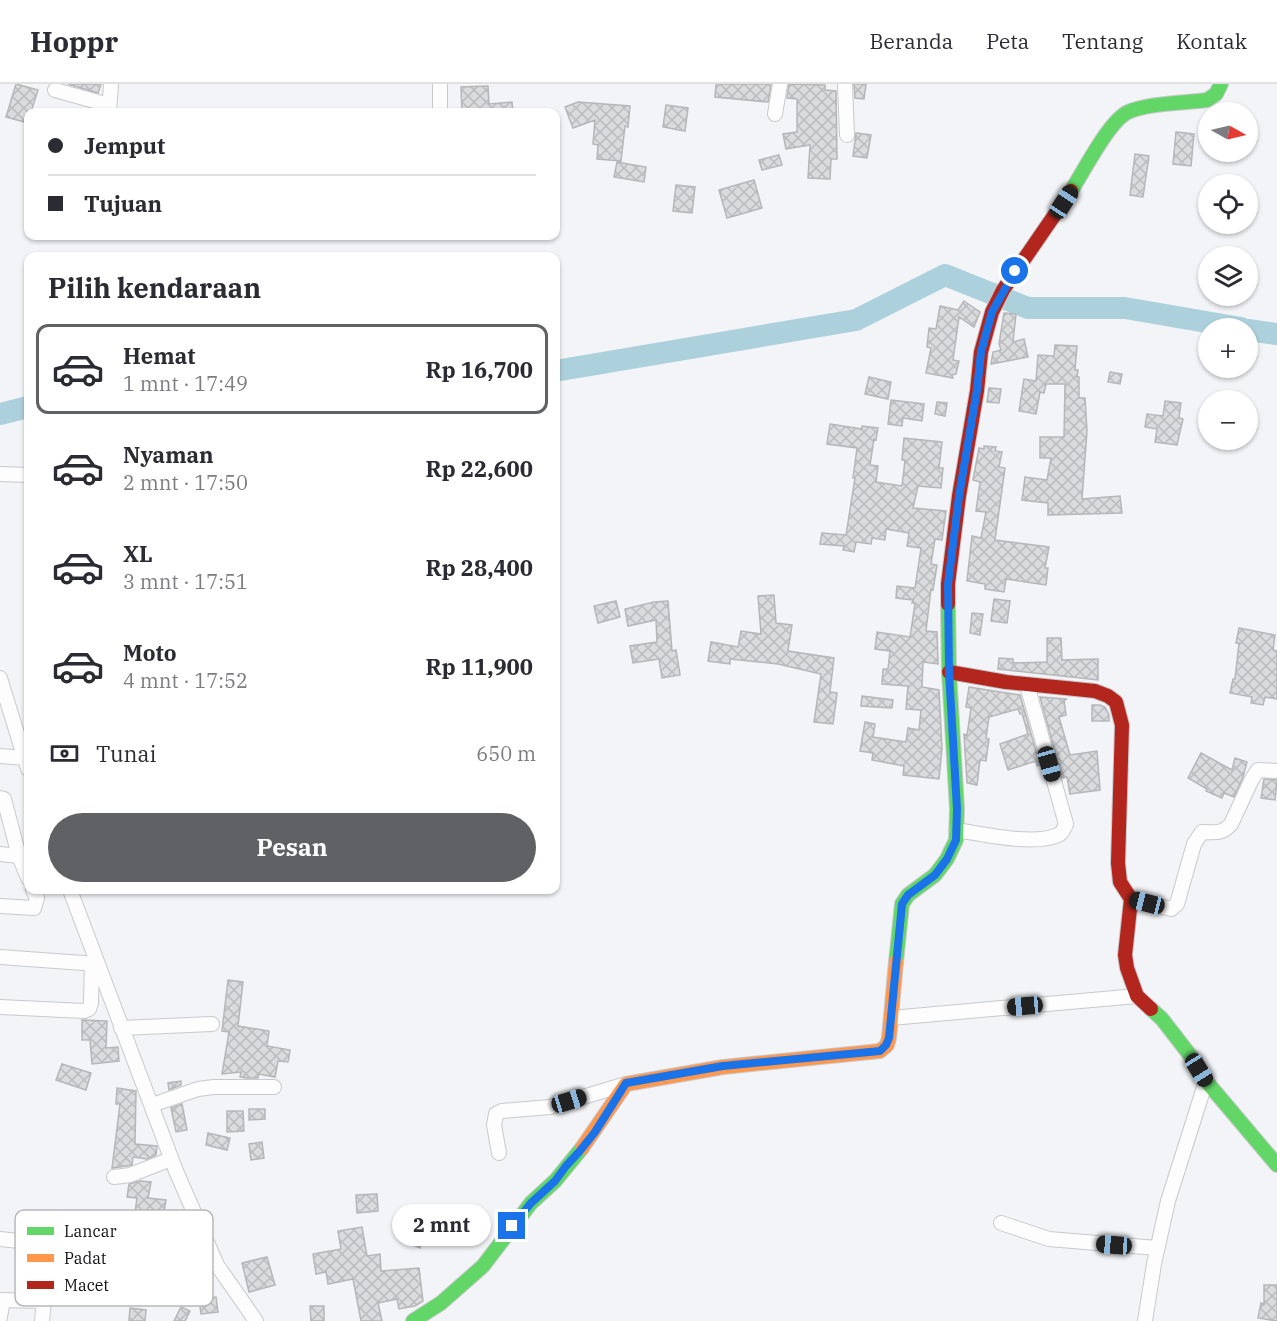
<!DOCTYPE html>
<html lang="id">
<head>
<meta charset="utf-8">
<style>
  :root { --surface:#fff; --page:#f2f2f3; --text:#2b2b33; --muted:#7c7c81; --line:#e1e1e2; --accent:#606164 }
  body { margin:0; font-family:"IBM Plex Serif",serif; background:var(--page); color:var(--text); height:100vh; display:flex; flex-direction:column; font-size:22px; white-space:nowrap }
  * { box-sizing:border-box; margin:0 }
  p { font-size:20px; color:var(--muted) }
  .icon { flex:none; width:33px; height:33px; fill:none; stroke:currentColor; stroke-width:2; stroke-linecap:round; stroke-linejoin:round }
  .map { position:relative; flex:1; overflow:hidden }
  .panel { position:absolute; left:24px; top:168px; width:536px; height:642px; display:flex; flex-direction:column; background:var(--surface); border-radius:12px; box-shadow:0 2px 4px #0004 }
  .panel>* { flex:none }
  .hud { position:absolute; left:24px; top:24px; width:536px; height:132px; border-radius:12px; box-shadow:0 2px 4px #0004; display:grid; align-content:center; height:132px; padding:0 24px; background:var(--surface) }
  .needle { width:39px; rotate:98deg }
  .buttons { position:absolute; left:1198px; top:18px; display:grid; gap:12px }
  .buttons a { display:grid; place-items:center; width:60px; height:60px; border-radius:50%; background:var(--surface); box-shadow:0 2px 4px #0004; font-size:30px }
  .end { position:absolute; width:27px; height:27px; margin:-14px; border:8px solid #1a73e8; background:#fff; box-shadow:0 0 0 3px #fff }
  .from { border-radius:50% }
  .bubble { position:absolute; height:42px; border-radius:21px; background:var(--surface); box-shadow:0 2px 4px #0004; font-size:20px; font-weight:700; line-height:42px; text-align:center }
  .car { position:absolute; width:18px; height:36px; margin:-18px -9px; border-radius:8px; box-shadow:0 0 4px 2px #0007; background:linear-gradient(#222 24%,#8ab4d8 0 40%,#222 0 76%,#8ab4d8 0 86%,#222 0) }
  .hud b { display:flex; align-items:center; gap:21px; height:57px; font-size:22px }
  .hud b+b { border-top:2px solid var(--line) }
  .hud i { width:15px; height:15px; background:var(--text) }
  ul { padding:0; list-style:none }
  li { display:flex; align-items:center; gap:18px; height:90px; margin:0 12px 9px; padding:0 12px; border:3px solid transparent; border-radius:12px }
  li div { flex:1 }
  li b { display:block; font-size:22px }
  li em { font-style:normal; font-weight:700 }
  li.on { border-color:var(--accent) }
  li>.icon { width:54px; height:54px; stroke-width:1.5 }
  h2 { padding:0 24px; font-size:27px; line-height:72px }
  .pay { display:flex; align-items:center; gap:15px; height:66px; padding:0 24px; font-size:22px }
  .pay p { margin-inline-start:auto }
  .action { display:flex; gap:12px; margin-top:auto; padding:12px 24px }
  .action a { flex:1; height:69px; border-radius:36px; background:var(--accent); color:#fff; font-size:24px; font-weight:700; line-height:69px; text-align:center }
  header { display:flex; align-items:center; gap:36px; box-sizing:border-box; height:84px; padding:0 30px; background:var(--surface); border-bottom:2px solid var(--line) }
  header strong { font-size:28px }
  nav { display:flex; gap:33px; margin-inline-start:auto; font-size:21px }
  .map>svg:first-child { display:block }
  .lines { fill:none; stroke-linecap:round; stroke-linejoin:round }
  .river { stroke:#add0dd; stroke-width:22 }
  .building { fill:url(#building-cross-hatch); stroke:#b6b6b9; stroke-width:1.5 }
  .street-casing { stroke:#c8c9cc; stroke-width:16 }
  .fast-casing { stroke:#c8c9cc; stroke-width:16 }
  .slow-casing { stroke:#c8c9cc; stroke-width:16 }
  .jam-casing { stroke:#c8c9cc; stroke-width:16 }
  .street { stroke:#fdfdfe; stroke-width:14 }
  .fast { stroke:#63d668; stroke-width:14 }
  .slow { stroke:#ff974d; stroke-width:14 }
  .jam { stroke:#b3261e; stroke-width:14 }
  .route { stroke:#1a73e8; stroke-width:8 }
  .key { fill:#fff; stroke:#b8b8b9; stroke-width:1.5 }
  .key-label { font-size:16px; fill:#111215 }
</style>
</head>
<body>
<header>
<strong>Hoppr</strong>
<nav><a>Beranda</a><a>Peta</a><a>Tentang</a><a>Kontak</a></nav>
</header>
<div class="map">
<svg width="1277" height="1237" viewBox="0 0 1277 1237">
  <defs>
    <pattern id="building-cross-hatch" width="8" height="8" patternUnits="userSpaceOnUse" patternTransform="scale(1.5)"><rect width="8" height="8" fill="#dadbdd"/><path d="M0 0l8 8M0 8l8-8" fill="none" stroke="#babbbd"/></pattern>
  </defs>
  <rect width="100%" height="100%" fill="#f2f4f7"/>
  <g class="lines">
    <path class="river" d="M1248,246L1277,250
      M555,287L856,236L945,191L1028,224H1125L1241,244
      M0,330L28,323"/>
  </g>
  <path class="building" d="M16,0L38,6L31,28H28V39L6,33Z
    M68,0H101L98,9Z
    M716,0H771L768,18L715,13Z
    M789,0L825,1V6L836,7L837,75H831L830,95L808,94L810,61L786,65L783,50L797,48V15L787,14Z
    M854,0H866L864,15L855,14Z
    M488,2L489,20L512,18L513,28H462L461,3Z
    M578,18L630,22L628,43L625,42L621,77L597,75L598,61L593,60L595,36L573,44L565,23Z
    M666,21L688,24L685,47L663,43Z
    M1176,48L1194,50L1191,82L1173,80Z
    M856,49L871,51L867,74L853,72Z
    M1135,70L1149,72L1143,113L1130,111Z
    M779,71L782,81L762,86L759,76Z
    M617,78L646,83L644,98L614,93Z
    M754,96L762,124L727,134L719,106Z
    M676,101L695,103L692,129L673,127Z
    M964,217L980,228L974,243L959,233L953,276L959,277L956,290L952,291L953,294L926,289L931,264L927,263L929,244L936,245L940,222L958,226Z
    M1004,229L1016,230L1013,258L1024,255L1028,273L991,280L993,268L1001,266L999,260Z
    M1055,261L1077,262L1075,286H1078L1077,293H1079V314H1085L1087,347L1082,415L1120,412L1122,429L1048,431V419L1022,416L1025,393L1047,396L1051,374H1040V353H1064L1065,300H1046L1044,309L1040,308L1036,330L1019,327L1024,295L1036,297L1038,271L1054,272Z
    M1110,288L1122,290L1120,300L1108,298Z
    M869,293L891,298L888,315L865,310Z
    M989,304L1001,305L999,319L987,318Z
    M891,316L924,320L922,337L903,334L902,342L888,340Z
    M1165,317L1181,319L1179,334L1183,335L1177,361L1155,358L1157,345L1145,343L1147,330L1163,332Z
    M937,318L947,319L945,332L935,330Z
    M830,340L862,345V342L878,344L876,356L874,355L870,381L878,382L876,398L902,402L905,376H902L904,354L942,358L939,384H943L941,404L918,402L913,424L946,427L942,456L935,455L931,480L937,481L933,506L931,505L926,547L937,548L938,580L923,578L922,603L939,606L942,664L939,695L903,691L904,682L872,676L873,669L860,667L865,638L875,640L873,653L906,658L908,644L919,646L921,626L906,625L908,602L882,600L883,585H888L890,567L875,565L877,548L910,553L915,519H912L913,516L896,514L897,502L915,504L921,464L907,462L909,449L886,445L885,456L872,454L871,460L856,458L854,468L843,466L844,462L820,460L822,449L846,451L855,394H853L857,364L827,360Z
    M984,362L996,363L995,367L1002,368L999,383L1005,384L995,456L1049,463L1045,484H1048L1046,501L1006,495L1004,508L985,505V500L967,497L972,452L981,454L986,428L976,427L980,398L973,396L979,364L984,365Z
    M774,511L776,539L792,541L788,567L834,574L830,608L837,609L833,640L814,638L821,590L778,580L730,575V580L708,577L711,558L738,563L741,547L761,550L758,512Z
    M994,515L1010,517L1007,539L991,537Z
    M616,517L620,533L598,539L594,522Z
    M668,517L672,567L676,566L680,591L662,594L659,575L633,579L630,562L657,558L656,536L628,542L625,525L654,518Z
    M972,529L983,530L980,551L970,549Z
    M1239,544L1275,551L1273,566L1277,567V615L1265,613L1263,621L1251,619L1252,613L1230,609L1233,595H1235L1239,559H1236Z
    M1047,554H1061L1062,576L1098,575V596L998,585L999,574L1013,575V579L1047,578Z
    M969,603L1020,611L1040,681L1037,682L1036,677L1008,686L1000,660L1028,650L1022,629L1020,630L1018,625L989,633L986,654L989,655L986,677L980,676L977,701L967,699L964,650L967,651L971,624L966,623Z
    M862,612L893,616L892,624L861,622Z
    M1040,613L1067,615L1064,616L1066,631L1059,633L1070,671L1097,667L1100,706L1070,710L1067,693L1062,694Z
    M1092,621H1100L1105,623L1109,631V637H1092Z
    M1201,669L1232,686L1235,674L1247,678L1243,693L1234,713L1224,709L1222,714L1206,707L1207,705L1188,694Z
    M1264,695L1277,696L1275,716L1261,714Z
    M228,896L243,898L238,942L269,947L267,962L290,966L288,978L278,977L275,993L259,990L258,994H246L240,993L241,988L222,990L229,948L222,947Z
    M82,936L107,937L106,964L118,963L119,977L92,980L90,956H82Z
    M62,980L91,989L86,1006L56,996Z
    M181,997V1001L169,1006L168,999Z
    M117,1004L136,1007L135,1060L157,1062L156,1071L147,1075L133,1073L132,1081L112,1084L120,1020H116Z
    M182,1020L187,1046L176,1048L171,1024Z
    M249,1025H265V1035L249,1036Z
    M227,1027H243L244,1047L227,1048Z
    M208,1049L230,1054L227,1066L206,1061Z
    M262,1058L264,1074L251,1076L249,1060Z
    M140,1097L151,1098L148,1114L166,1116L161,1146L133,1142L137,1114L127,1113L129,1100Z
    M377,1110L378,1127L357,1129L356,1111Z
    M362,1143L367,1172L380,1170L381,1187L419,1184L423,1217L415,1222L399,1225L397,1215L378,1219L382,1237H361L353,1195L328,1200L326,1188L316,1190L313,1170L341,1165L338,1147Z
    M414,1146L425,1151L420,1164L409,1159Z
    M267,1173L275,1201L249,1208L242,1179Z
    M1264,1201H1277V1237L1258,1234L1261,1219L1264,1220Z
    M216,1213L218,1228L201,1230L199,1215Z
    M310,1222H324V1237H311Z
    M181,1223L190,1227L185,1237H174Z
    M130,1224L146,1226L145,1237H129Z"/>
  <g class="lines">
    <g class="street-casing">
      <path id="street" d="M440,0V28
        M845,0L847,51
        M55,6L109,21
        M109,28L111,0
        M775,30L780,0
        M0,390L28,391
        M0,594L28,685
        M0,672L25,674
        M0,714L4,715L19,772L28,794
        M956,746C983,750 1033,762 1058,751C1063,749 1064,744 1066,740L1027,601
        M0,770L19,772L28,769
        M70,806L176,1087L217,1181L256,1237
        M1131,815L1171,825L1177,820L1194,760L1202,748C1215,748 1221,751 1231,740L1252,695L1258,686L1277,687
        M0,822L34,824L37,814L33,806
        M0,873L97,880
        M0,923L84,927L89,925L91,919L92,879
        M891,934L1137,912
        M121,944L212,940
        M152,1021L198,1005L214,1003H274
        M499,1069L494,1041L496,1030L502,1027L550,1023L626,1000
        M114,1093L130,1091L171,1075
        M1001,1139L1049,1155L1157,1164
        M0,1155L141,1170L217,1181
        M0,1216L44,1217L42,1237
        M0,1233L3,1216
        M1145,1237L1154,1180L1168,1117L1206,997"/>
    </g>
    <g class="fast-casing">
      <path id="fast" d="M1071,107C1084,87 1109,37 1128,28C1147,19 1186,19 1207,16L1216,10L1221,0
        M896,878L902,820L908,811L935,791L947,775L956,756L957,725L949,588L948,520
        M1151,925L1162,935L1193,975L1206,997L1277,1081
        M413,1237L441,1219L483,1182L531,1119L555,1097L582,1064"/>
    </g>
    <g class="slow-casing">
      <path id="slow" d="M582,1064L626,1000L723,983L880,967L887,961L889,954L896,878"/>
    </g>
    <g class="jam-casing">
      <path id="jam" d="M948,520V500L959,412L977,307L981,268L992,228L1003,206L1071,107
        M949,588L1006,598L1095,607L1108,612L1116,618L1122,641L1118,779L1120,798L1131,815L1125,871L1127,884L1137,912L1151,925"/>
    </g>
    <use href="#street" class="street"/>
    <use href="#fast" class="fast"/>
    <use href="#slow" class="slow"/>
    <use href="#jam" class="jam"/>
  </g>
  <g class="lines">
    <path class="route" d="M512,1142L531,1119L555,1097L566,1082L579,1068L595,1048L626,999L723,982L880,967L886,961L889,954L902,820L908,811L935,791L947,775L956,756L957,725L949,588L948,500L959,412L977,306L981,268L992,228L1015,187"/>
  </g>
  <rect x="15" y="1126" width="198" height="96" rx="9" class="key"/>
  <rect x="27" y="1143" width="27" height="8" fill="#63d668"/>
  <rect x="27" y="1170" width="27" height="8" fill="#ff974d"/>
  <rect x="27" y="1197" width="27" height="8" fill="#b3261e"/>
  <g class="key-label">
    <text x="64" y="1153">Lancar</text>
    <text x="64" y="1180">Padat</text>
    <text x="64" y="1207">Macet</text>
  </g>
</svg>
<div class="buttons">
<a><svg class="needle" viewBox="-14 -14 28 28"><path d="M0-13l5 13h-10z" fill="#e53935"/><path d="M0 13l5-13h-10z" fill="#7c7c81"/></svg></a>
<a><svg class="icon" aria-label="locate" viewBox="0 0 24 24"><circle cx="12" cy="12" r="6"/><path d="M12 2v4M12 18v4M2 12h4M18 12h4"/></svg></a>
<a><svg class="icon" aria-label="layers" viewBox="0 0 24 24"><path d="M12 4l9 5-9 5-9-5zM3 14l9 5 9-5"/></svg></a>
<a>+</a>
<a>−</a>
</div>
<i class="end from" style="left:1015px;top:187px"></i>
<i class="end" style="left:512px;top:1142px"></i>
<div class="bubble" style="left:392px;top:1120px;width:99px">2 mnt</div>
<i class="car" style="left:1064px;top:118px;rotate:33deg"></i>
<i class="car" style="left:1049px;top:680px;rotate:164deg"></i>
<i class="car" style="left:1147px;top:819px;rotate:284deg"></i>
<i class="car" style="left:1025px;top:922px;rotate:265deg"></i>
<i class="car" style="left:1199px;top:986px;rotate:148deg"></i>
<i class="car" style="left:569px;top:1017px;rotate:73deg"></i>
<i class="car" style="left:1114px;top:1161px;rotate:274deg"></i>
<div class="hud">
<b><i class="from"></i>Jemput</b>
<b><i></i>Tujuan</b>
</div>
<section class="panel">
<h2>Pilih kendaraan</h2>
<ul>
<li class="on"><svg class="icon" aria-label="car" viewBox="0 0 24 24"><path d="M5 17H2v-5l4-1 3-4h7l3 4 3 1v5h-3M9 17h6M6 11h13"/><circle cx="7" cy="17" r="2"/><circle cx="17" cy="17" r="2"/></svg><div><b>Hemat</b><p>1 mnt · 17:49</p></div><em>Rp 16,700</em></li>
<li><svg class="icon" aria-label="car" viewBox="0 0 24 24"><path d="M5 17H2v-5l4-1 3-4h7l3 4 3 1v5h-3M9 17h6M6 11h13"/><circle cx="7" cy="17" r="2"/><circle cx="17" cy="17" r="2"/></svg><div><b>Nyaman</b><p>2 mnt · 17:50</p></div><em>Rp 22,600</em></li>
<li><svg class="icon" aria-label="car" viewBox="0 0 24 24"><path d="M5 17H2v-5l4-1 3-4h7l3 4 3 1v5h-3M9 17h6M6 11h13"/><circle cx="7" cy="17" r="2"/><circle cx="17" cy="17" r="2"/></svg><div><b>XL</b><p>3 mnt · 17:51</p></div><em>Rp 28,400</em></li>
<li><svg class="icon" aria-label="car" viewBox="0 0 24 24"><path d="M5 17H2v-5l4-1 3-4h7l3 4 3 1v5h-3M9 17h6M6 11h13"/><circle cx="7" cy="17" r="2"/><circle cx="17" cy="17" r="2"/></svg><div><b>Moto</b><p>4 mnt · 17:52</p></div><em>Rp 11,900</em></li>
</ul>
<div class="pay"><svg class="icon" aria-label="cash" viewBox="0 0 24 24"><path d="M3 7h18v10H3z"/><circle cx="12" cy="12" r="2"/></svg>Tunai<p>650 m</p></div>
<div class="action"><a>Pesan</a></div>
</section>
</div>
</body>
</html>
